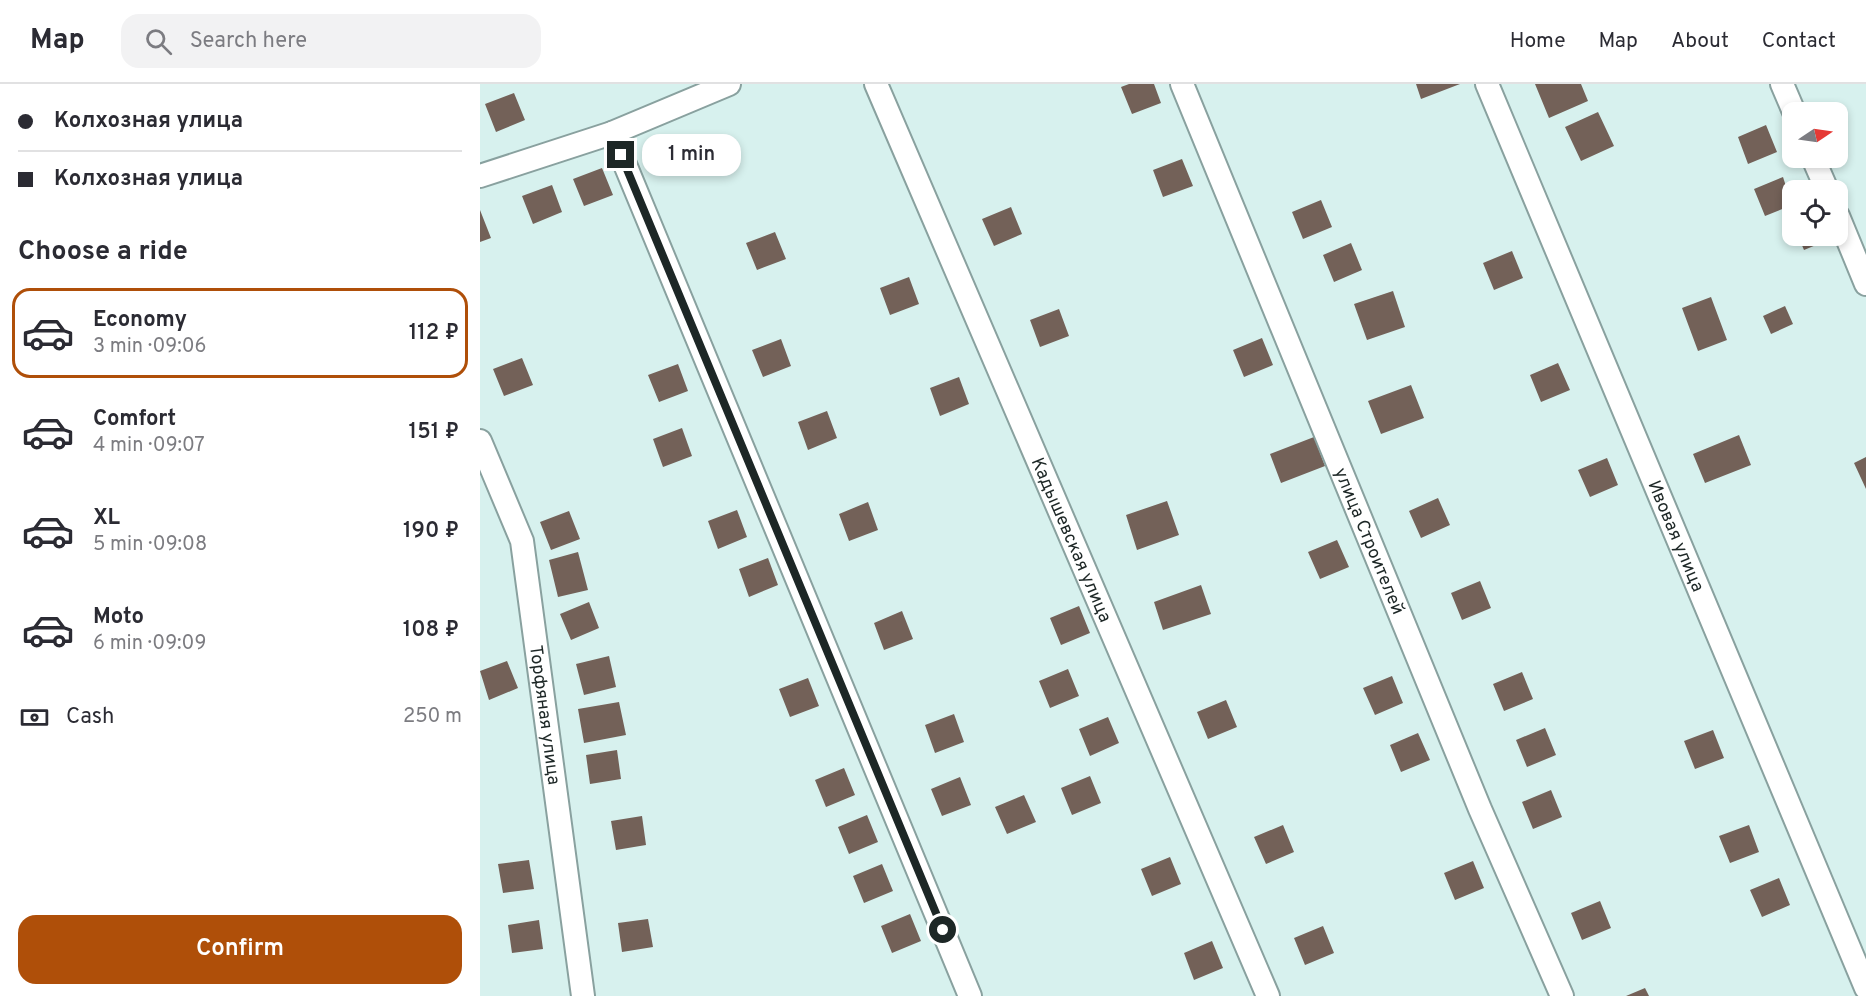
<!DOCTYPE html>
<html lang="en">
<head>
<meta charset="utf-8">
<style>
  :root { --surface:#fff; --page:#f2f2f3; --text:#2b2b33; --muted:#7c7c81; --line:#e1e1e2; --accent:#af4f09 }
  body { margin:0; font-family:Overpass,sans-serif; background:var(--page); color:var(--text); height:100vh; display:flex; flex-direction:column; font-size:22px; white-space:nowrap }
  * { box-sizing:border-box; margin:0 }
  p { font-size:20px; color:var(--muted) }
  .icon { flex:none; width:33px; height:33px; fill:none; stroke:currentColor; stroke-width:2; stroke-linecap:round; stroke-linejoin:round }
  .map { position:relative; flex:1; overflow:hidden }
  .side { display:flex; flex-direction:column; background:var(--surface); width:480px }
  .side>* { flex:none }
  .top-card { display:grid; align-content:center; height:132px; padding:0 18px; background:var(--surface) }
  .needle { width:39px; rotate:77deg }
  .tools { position:absolute; left:1302px; top:18px; display:grid; gap:12px }
  .tools a { display:grid; place-items:center; width:66px; height:66px; border-radius:12px; background:var(--surface); box-shadow:0 3px 9px #0003; font-size:30px }
  .end { position:absolute; width:27px; height:27px; margin:-14px; border:8px solid #1d2726; background:#fff; box-shadow:0 0 0 3px #fff }
  .from { border-radius:50% }
  .bubble { position:absolute; height:42px; border-radius:18px; background:var(--surface); box-shadow:0 3px 9px #0003; font-size:20px; font-weight:600; line-height:42px; text-align:center }
  .top-card b { display:flex; align-items:center; gap:21px; height:57px; font-size:22px }
  .top-card b+b { border-top:2px solid var(--line) }
  .top-card i { width:15px; height:15px; background:var(--text) }
  ul { padding:0; list-style:none }
  li { display:flex; align-items:center; gap:18px; height:90px; margin:0 12px 9px; padding:0 6px; border:3px solid transparent; border-radius:18px }
  li div { flex:1 }
  li b { display:block; font-size:22px }
  li em { font-style:normal; font-weight:600 }
  li.current { border-color:var(--accent) }
  li>.icon { width:54px; height:54px; stroke-width:1.5 }
  h2 { padding:0 18px; font-size:27px; line-height:72px }
  .pay { display:flex; align-items:center; gap:15px; height:66px; padding:0 18px; font-size:22px }
  .pay p { margin-inline-start:auto }
  .action { display:flex; gap:12px; margin-top:auto; padding:12px 18px }
  .action a { flex:1; height:69px; border-radius:18px; background:var(--accent); color:#fff; font-size:24px; font-weight:600; line-height:69px; text-align:center }
  header { display:flex; align-items:center; gap:36px; box-sizing:border-box; height:84px; padding:0 30px; background:var(--surface); border-bottom:2px solid var(--line) }
  header strong { font-size:28px }
  nav { display:flex; gap:33px; margin-inline-start:auto; font-size:21px }
  .search { width:420px; height:54px; background:var(--page); display:flex; align-items:center; gap:15px; box-sizing:border-box; padding:0 21px; border-radius:18px; color:var(--muted); font-size:22px }
  main { display:flex; flex:1; min-height:0 }
  .map>svg:first-child { display:block }
  .building { fill:#736158 }
  .lines { fill:none; stroke-linecap:round; stroke-linejoin:round }
  .minor-casing { stroke:#89a19f; stroke-width:26 }
  .minor { stroke:#fff; stroke-width:22 }
  .route { stroke:#1d2726; stroke-width:8 }
  .labels { text-anchor:middle; stroke-width:6; stroke-linejoin:round; paint-order:stroke }
  .street-label { font-size:18px; fill:#1d2726; stroke:#e4fefc }
</style>
</head>
<body>
<header>
<strong>Map</strong>
<div class="search"><svg class="icon" aria-label="search" viewBox="0 0 24 24"><circle cx="10" cy="10" r="6"/><path d="M15 15l6 6"/></svg>Search here</div>
<nav><a>Home</a><a>Map</a><a>About</a><a>Contact</a></nav>
</header>
<main>
<section class="side">
<div class="top-card">
<b><i class="from"></i>Колхозная улица</b>
<b><i></i>Колхозная улица</b>
</div>
<h2>Choose a ride</h2>
<ul>
<li class="current"><svg class="icon" aria-label="car" viewBox="0 0 24 24"><path d="M5 17H2v-5l4-1 3-4h7l3 4 3 1v5h-3M9 17h6M6 11h13"/><circle cx="7" cy="17" r="2"/><circle cx="17" cy="17" r="2"/></svg><div><b>Economy</b><p>3 min · 09:06</p></div><em>112 ₽</em></li>
<li><svg class="icon" aria-label="car" viewBox="0 0 24 24"><path d="M5 17H2v-5l4-1 3-4h7l3 4 3 1v5h-3M9 17h6M6 11h13"/><circle cx="7" cy="17" r="2"/><circle cx="17" cy="17" r="2"/></svg><div><b>Comfort</b><p>4 min · 09:07</p></div><em>151 ₽</em></li>
<li><svg class="icon" aria-label="car" viewBox="0 0 24 24"><path d="M5 17H2v-5l4-1 3-4h7l3 4 3 1v5h-3M9 17h6M6 11h13"/><circle cx="7" cy="17" r="2"/><circle cx="17" cy="17" r="2"/></svg><div><b>XL</b><p>5 min · 09:08</p></div><em>190 ₽</em></li>
<li><svg class="icon" aria-label="car" viewBox="0 0 24 24"><path d="M5 17H2v-5l4-1 3-4h7l3 4 3 1v5h-3M9 17h6M6 11h13"/><circle cx="7" cy="17" r="2"/><circle cx="17" cy="17" r="2"/></svg><div><b>Moto</b><p>6 min · 09:09</p></div><em>108 ₽</em></li>
</ul>
<div class="pay"><svg class="icon" aria-label="cash" viewBox="0 0 24 24"><path d="M3 7h18v10H3z"/><circle cx="12" cy="12" r="2"/></svg>Cash<p>250 m</p></div>
<div class="action"><a>Confirm</a></div>
</section>
<div class="map">
<svg width="1386" height="912" viewBox="0 0 1386 912">
  <rect width="100%" height="100%" fill="#d7f1ee"/>
  <path class="building" d="M649,0H674L681,19L652,30L641,3Z
    M936,0H980L941,15Z
    M1055,0H1101L1108,17L1069,34Z
    M34,9L45,36L16,48L5,20Z
    M1118,28L1134,62L1101,77L1085,43Z
    M1286,41L1297,68L1268,80L1258,53Z
    M702,75L713,102L683,113L673,86Z
    M122,84L133,111L104,122L93,95Z
    M1303,93L1312,121L1285,132L1274,105Z
    M72,101L82,128L53,140L42,112Z
    M841,116L852,143L823,155L812,128Z
    M531,123L542,150L514,162L502,135Z
    M0,126L11,154L0,158Z
    M295,148L306,175L277,186L266,159Z
    M1318,152H1352L1353,154L1324,166Z
    M871,159L882,186L854,198L843,171Z
    M1032,167L1043,194L1014,206L1003,179Z
    M429,193L439,220L410,231L400,204Z
    M913,207L925,243L887,256L874,220Z
    M1231,213L1247,256L1218,267L1202,224Z
    M1305,222L1313,240L1291,250L1283,232Z
    M579,225L589,252L560,263L550,236Z
    M782,254L793,281L764,293L753,266Z
    M301,255L311,282L283,293L272,266Z
    M42,274L53,301L24,312L13,285Z
    M1078,279L1090,306L1061,318L1050,291Z
    M198,280L208,307L179,318L168,291Z
    M479,293L489,320L460,332L450,304Z
    M931,301L944,334L901,350L888,317Z
    M347,327L357,354L328,366L318,338Z
    M202,344L212,372L183,383L173,355Z
    M1259,351L1271,381L1225,399L1213,370Z
    M834,353L845,382L801,399L790,370Z
    M1386,373V405L1374,379Z
    M1127,374L1138,401L1110,413L1098,386Z
    M958,414L970,441L941,454L929,427Z
    M687,417L699,451L657,466L646,431Z
    M388,418L398,446L369,457L359,430Z
    M257,426L267,453L238,465L228,437Z
    M89,427L100,455L71,466L60,438Z
    M857,456L869,483L840,495L828,468Z
    M98,468L108,506L78,513L69,476Z
    M288,474L298,501L269,513L259,485Z
    M1000,497L1011,524L982,536L971,509Z
    M721,501L731,530L683,546L674,518Z
    M109,518L119,544L91,556L80,530Z
    M599,522L610,549L581,561L570,534Z
    M422,527L433,555L404,566L394,539Z
    M129,572L136,603L104,611L96,580Z
    M27,577L38,604L9,616L0,587Z
    M588,585L599,612L570,624L559,597Z
    M1042,588L1053,615L1024,627L1013,600Z
    M912,592L923,619L895,631L883,604Z
    M328,594L339,622L310,633L299,605Z
    M746,616L757,643L728,655L717,628Z
    M139,618L146,651L104,659L98,625Z
    M474,630L484,658L455,669L445,641Z
    M628,633L639,659L610,672L599,645Z
    M1065,644L1076,671L1047,683L1036,656Z
    M1233,646L1244,674L1215,685L1204,657Z
    M938,649L950,676L921,688L910,661Z
    M137,666L141,695L110,700L106,671Z
    M364,684L375,711L346,723L335,696Z
    M610,692L621,719L592,731L581,704Z
    M480,693L491,721L462,732L451,705Z
    M1071,706L1082,733L1053,745L1042,718Z
    M544,711L556,738L527,750L515,723Z
    M387,731L398,758L369,770L358,743Z
    M162,732L166,761L136,766L131,737Z
    M803,741L814,768L786,780L774,753Z
    M1269,741L1279,768L1250,779L1239,752Z
    M690,773L701,800L672,812L661,785Z
    M49,776L54,805L23,809L18,780Z
    M993,777L1004,804L975,816L964,789Z
    M402,780L413,807L384,819L373,792Z
    M1299,794L1310,821L1282,833L1270,806Z
    M1120,817L1131,844L1102,856L1091,829Z
    M430,830L441,857L412,869L401,842Z
    M168,835L173,863L142,868L138,839Z
    M59,836L63,865L32,869L28,841Z
    M843,842L854,869L825,881L814,854Z
    M732,857L743,884L714,896L704,869Z
    M1165,904L1169,912H1146Z"/>
  <g class="lines">
    <g class="minor-casing">
      <g id="minor">
        <path id="s1" d="M396,0L788,912"/>
        <path id="s2" d="M702,0L1000,725L1082,912"/>
        <path id="s3" d="M1007,0L1386,904"/>
        <path d="M1302,0L1314,28"/>
        <path d="M132,49L490,912"/>
        <path d="M1333,74L1347,106"/>
        <path d="M0,92L132,49L249,0"/>
        <path d="M1358,132L1386,200"/>
        <path id="s4" d="M0,357L42,457L103,912"/>
      </g>
    </g>
    <use href="#minor" class="minor"/>
  </g>
  <g class="lines">
    <path class="route" d="M141,71L463,846"/>
  </g>
  <g class="labels">
    <g class="street-label">
      <text dy="6" stroke="none"><textPath href="#s3" startOffset="490">Ивовая улица</textPath></text>
      <text dy="6" stroke="none"><textPath href="#s1" startOffset="496">Кадышевская улица</textPath></text>
      <text dy="6" stroke="none"><textPath href="#s2" startOffset="494">улица Строителей</textPath></text>
      <text dy="6" stroke="none"><textPath href="#s4" startOffset="284">Торфяная улица</textPath></text>
    </g>
  </g>
</svg>
<div class="tools">
<a><svg class="needle" viewBox="-14 -14 28 28"><path d="M0-13l5 13h-10z" fill="#e53935"/><path d="M0 13l5-13h-10z" fill="#7c7c81"/></svg></a>
<a><svg class="icon" aria-label="locate" viewBox="0 0 24 24"><circle cx="12" cy="12" r="6"/><path d="M12 2v4M12 18v4M2 12h4M18 12h4"/></svg></a>
</div>
<i class="end from" style="left:463px;top:846px"></i>
<i class="end" style="left:141px;top:71px"></i>
<div class="bubble" style="left:162px;top:50px;width:99px">1 min</div>
</div>
</main>
</body>
</html>
